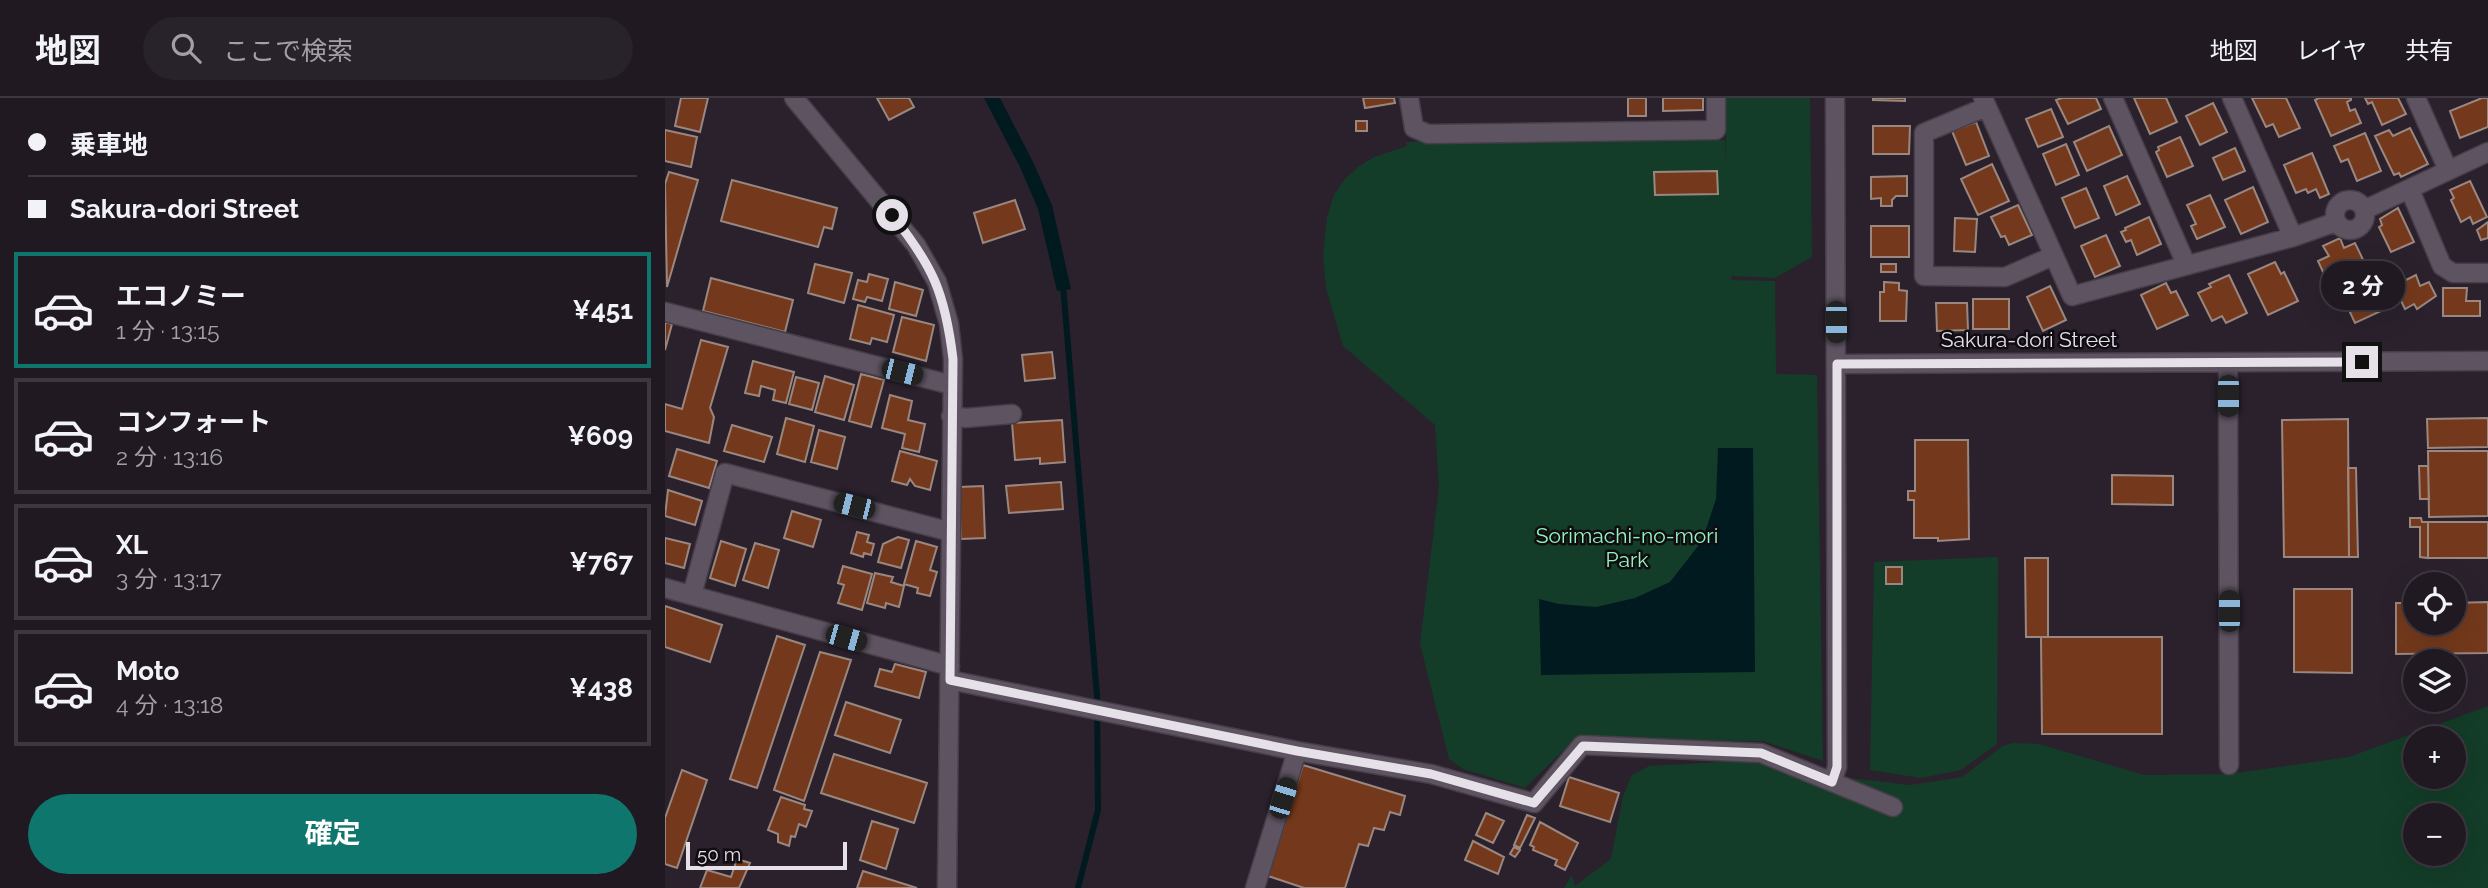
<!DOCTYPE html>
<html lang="ja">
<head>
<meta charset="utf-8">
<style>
  :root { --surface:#201922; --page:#28222a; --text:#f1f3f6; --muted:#a2a0a5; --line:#3d3840; --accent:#0f766e }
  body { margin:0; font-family:Raleway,"Noto Sans JP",sans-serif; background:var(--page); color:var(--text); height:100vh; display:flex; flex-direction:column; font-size:26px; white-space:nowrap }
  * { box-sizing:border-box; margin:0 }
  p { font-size:23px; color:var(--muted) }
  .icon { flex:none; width:38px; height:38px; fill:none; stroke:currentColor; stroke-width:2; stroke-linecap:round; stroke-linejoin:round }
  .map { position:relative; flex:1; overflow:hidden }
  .details { display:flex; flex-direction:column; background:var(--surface); width:665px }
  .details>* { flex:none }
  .banner { display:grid; align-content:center; height:154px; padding:0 28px; background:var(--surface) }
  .fabs { position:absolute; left:1738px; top:474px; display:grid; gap:14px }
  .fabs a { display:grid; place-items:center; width:63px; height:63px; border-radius:50%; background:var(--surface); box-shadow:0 7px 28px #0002,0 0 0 2px var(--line); font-size:35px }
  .scale { position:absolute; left:21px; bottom:18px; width:161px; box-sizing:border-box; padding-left:7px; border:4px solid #e6e0e8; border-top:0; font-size:19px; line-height:24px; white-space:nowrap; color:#e6e0e8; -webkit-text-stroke:5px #100c11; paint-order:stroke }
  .end { position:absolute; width:32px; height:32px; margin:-16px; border:9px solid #e6e0e8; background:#111; box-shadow:0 0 0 4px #111 }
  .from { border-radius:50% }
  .bubble { position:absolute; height:49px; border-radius:24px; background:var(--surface); box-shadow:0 7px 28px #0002,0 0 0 2px var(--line); font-size:23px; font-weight:700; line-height:49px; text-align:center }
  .car { position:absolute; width:21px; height:42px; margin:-21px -10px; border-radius:9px; box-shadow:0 0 5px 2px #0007; background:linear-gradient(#222 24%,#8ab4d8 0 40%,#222 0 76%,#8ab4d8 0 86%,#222 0) }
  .banner b { display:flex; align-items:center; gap:24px; height:66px; font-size:26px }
  .banner b+b { border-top:2px solid var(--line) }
  .banner i { width:18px; height:18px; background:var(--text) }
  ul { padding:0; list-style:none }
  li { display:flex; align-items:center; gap:21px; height:116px; margin:0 14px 10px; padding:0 14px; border:4px solid var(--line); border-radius:0px }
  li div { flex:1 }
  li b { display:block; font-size:26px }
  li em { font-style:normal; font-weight:700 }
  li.selected { border-color:var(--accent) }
  li>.icon { width:63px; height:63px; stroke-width:1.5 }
  .primary-button { display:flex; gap:14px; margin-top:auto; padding:14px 28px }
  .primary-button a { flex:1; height:80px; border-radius:42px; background:var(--accent); color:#fff; font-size:28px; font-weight:700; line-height:80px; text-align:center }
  header { display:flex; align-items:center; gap:42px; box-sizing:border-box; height:98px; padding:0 35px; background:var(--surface); border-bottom:2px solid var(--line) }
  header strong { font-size:33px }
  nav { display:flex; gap:38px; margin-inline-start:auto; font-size:24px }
  .search { width:490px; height:63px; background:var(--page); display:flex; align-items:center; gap:18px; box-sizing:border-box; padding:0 24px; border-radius:38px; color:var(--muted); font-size:26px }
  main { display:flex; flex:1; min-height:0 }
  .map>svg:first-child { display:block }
  .green { fill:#133d28; fill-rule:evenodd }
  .water { fill:#001a20 }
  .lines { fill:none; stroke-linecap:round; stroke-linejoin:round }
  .stream { stroke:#001a20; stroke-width:6 }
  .building { fill:#74391c; stroke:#9a877f; stroke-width:2 }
  .minor-casing { stroke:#463d48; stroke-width:21 }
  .tertiary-casing { stroke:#463d48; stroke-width:21 }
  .minor { stroke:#5e5361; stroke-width:18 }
  .tertiary { stroke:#5e5361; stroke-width:18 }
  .route { stroke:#e6e0e8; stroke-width:9 }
  .labels { text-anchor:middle; stroke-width:5; stroke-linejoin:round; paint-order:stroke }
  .street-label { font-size:21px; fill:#e6e0e8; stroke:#100c11 }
  .park-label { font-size:21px; fill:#90f4bd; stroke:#100c11 }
</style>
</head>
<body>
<header>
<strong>地図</strong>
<div class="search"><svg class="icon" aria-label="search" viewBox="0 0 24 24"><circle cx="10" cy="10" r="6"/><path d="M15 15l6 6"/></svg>ここで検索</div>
<nav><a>地図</a><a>レイヤ</a><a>共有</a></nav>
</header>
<main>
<section class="details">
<div class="banner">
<b><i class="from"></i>乗車地</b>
<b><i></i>Sakura-dori Street</b>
</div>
<ul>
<li class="selected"><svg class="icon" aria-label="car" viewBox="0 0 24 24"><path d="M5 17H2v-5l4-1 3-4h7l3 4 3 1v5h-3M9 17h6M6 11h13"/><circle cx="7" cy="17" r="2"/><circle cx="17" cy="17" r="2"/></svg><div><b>エコノミー</b><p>1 分 · 13:15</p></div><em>¥451</em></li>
<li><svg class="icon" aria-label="car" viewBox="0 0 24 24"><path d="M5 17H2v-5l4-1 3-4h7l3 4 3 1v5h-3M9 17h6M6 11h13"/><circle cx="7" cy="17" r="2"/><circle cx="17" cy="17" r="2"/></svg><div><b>コンフォート</b><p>2 分 · 13:16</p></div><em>¥609</em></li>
<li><svg class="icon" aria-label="car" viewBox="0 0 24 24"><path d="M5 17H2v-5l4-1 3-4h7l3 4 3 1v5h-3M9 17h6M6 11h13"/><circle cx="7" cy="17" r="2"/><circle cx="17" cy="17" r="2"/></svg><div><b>XL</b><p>3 分 · 13:17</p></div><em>¥767</em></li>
<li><svg class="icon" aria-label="car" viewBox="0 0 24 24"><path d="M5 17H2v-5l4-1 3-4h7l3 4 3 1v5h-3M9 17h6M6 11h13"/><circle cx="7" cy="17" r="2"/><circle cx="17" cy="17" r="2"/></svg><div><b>Moto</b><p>4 分 · 13:18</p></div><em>¥438</em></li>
</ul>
<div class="primary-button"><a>確定</a></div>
</section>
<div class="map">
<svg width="1823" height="790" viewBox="0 0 1823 790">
  <rect width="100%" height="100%" fill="#2a212d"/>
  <path class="green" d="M1061,0H1145L1147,159L1110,180L1066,178L1067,182L1110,183L1111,276L1152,277L1158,663L1098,643L909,642L860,690L798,671L784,661L755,546L774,389L770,327L678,248L661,190L658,157L662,119L669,97L679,82L693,69L709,59L742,48L741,44L1060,42L1061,67Z
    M1333,459L1332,646L1296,672L1256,680L1205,672L1209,464Z
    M1823,608V790H899L907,777L910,788L946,761L958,698L967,677L984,668L1075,663L1184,680L1245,687L1297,679L1338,648L1347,645L1374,646L1479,677L1564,676L1684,659ZM1750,640H1788V679H1750ZM1750,718H1788V756H1750Z"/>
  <path class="water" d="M319,0H335L368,64L387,107L406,191L392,193L373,111L355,69Z
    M1053,350H1088L1090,574L876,577L874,501L894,506L931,509L970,500L1005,484L1037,443L1051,401Z"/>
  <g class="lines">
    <path class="stream" d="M398,187L432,598L433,712L413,790"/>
  </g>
  <path class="building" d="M16,0H43L35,34L10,28Z
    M212,0H244L249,9L224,22Z
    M698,0H729L730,5L700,10Z
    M963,0H981V18H963Z
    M998,0H1038V12L998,13Z
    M1208,0H1240V3L1208,2Z
    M1397,0H1431L1436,11L1403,26L1391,2Z
    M1469,0H1501L1512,24L1485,36Z
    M1587,0H1621L1635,30L1614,39L1608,26L1601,29Z
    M1654,0H1686V2L1682,4L1685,13L1690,11L1696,25L1666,38L1650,2Z
    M1700,0H1733L1741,16L1717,27L1707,4L1703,6Z
    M1817,0H1823V29L1795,40L1785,13Z
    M1548,5L1562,34L1535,47L1521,18Z
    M1386,11L1398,39L1373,49L1361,21Z
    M691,23H702V33H691Z
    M1311,24L1324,58L1301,67L1287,33Z
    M1208,28H1245L1244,56H1208Z
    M1444,28L1457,57L1422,73L1409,44Z
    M1745,30L1763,66L1736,79L1734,75L1729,77L1710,38L1724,32L1728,38Z
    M0,32L32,39L26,69L0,63Z
    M1700,35L1716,73L1692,83L1683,61L1676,64L1669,48Z
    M1515,39L1528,68L1502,79L1491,54L1494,52L1493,49Z
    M1401,46L1414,77L1391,87L1378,56Z
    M1570,50L1580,73L1558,82L1548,60Z
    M1647,55L1664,96L1655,100L1651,91L1643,95L1641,91L1631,95L1619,67Z
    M1327,66L1344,103L1313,117L1296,81Z
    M1052,73L1053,96L990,97L989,74Z
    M4,74L33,82L2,189L0,86Z
    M1242,78V98H1231L1227,102V108H1216V100L1206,101V79Z
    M1462,78L1475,106L1451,117L1439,88Z
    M67,82L172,110L167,131L159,129L153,149L56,123Z
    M1805,83L1822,119L1808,126L1805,119L1796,124L1786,102L1789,100L1785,92Z
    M1588,89L1603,124L1576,136L1560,102Z
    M1421,90L1434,120L1410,130L1397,100Z
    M1545,97L1560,129L1532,141L1526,128L1531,126L1522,107Z
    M350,102L360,131L318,145L309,115Z
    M1353,107L1367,137L1344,147L1340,138L1336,139L1326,119Z
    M1733,110L1749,144L1726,154L1714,129L1717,127L1715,121Z
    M1484,119L1496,146L1472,157L1466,142L1461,144L1456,134L1461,132L1460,130Z
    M1290,120L1312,121L1310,154L1289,153Z
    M1823,124V140L1816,142L1812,132Z
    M1206,128H1244V159H1206Z
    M1441,137L1455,168L1430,179L1416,148Z
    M1675,140L1679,150L1690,145L1702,170L1664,187L1653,163L1664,158L1658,148Z
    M1610,164L1616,176L1619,174L1633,203L1603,217L1583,176Z
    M150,166L187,175L179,205L143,195Z
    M1216,166H1231V174H1216Z
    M204,176L223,181L217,203L202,199L200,204L188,201L193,182L202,184Z
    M1564,177L1582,215L1561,225L1557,218L1547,223L1533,195L1546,189L1544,186Z
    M1751,177L1755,188L1764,184L1771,198L1752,211L1749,206L1740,211L1729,188Z
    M46,180L128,202L120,234L38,213Z
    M1703,183L1716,213L1690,225L1676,195Z
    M230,184L258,192L251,218L224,211Z
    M1219,184L1234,185V192L1242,193L1241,223H1215V194H1219Z
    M1501,185L1506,195L1511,193L1523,217L1492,231L1476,197Z
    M1385,188L1401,222L1378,233L1362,199Z
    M1778,190H1802L1801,203H1815V218H1778Z
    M1308,201H1344V231H1308Z
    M1271,205H1302L1303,232L1272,233Z
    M193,207L229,217L222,244L207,240L205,246L185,241Z
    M237,219L269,227L261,263L228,254Z
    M0,224L7,226L0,252Z
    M36,242L63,249L45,310L49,319L44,345L0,333V306L17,311Z
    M387,254L390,280L360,283L357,257Z
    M88,263L129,274L121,305L108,302L110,292L96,288L94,298L80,295Z
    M196,276L219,282L206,329L184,323Z
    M160,278L189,287L179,322L150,314Z
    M131,279L154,285L147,312L124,306Z
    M225,297L247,303L243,322L260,326L254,354L237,350L240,336L217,330Z
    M121,320L149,328L140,364L112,356Z
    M1823,320V349L1763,350L1762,321Z
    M1683,321L1684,459H1619L1617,322Z
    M397,322L400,364L375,366V360L350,362L347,325Z
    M67,327L107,339L99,364L59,353Z
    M154,332L180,339L172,371L146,364Z
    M1250,342H1303L1304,441L1273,443V440H1249V402H1243V393H1250Z
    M12,351L52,363L44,390L4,378Z
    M235,353L272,363L265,392L250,388L245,381L242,387L227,383Z
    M1763,353H1823V418L1764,419Z
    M1754,368H1763L1764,401H1755Z
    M1683,370H1691L1693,459H1684Z
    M1447,377L1508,378V407L1447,406Z
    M396,384L398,411L344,415L341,388Z
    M318,388L320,440L296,441L294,389Z
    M3,392L37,403L30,427L0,418Z
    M127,413L156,422L148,449L119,440Z
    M1745,420H1756L1757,424H1763V460L1755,459V429H1745Z
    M1763,424H1823V460H1763Z
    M192,434L204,437L202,444L209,446L206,457L199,455L198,459L186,455Z
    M233,439L244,442L236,470L213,464L218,446Z
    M0,440L25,446L19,470L0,465Z
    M56,443L81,451L70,488L45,480Z
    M251,443L272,449L265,472L272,474L265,498L252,495L253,490L239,486Z
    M90,445L114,452L103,490L78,482Z
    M1360,460H1383V539H1361Z
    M178,468L207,476L197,512L173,505L179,487L173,485Z
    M1221,469H1237V486H1221Z
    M210,475L228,479L226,484L239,488L234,509L221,505L220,510L202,505Z
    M1629,491H1687V575L1629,574Z
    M1823,504V555L1731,556V505H1750V525H1788V505Z
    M0,508L57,527L45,564L0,549Z
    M112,538L140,547L92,690L65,681Z
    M1376,539H1497V636H1377Z
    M155,554L186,562L139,703L109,692Z
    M230,566L261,574L254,600L210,588L215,571L227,574Z
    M181,604L236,622L225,655L170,637Z
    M169,656L262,685L249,725L156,695Z
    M638,667L740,698L735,717L725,714L719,732L709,730L703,748L694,746L680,790H639L603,778Z
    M17,672L42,682L12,770L0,766V720Z
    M904,679L954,695L945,724L895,708Z
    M116,699L140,707L139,711L147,713L141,729L134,726L130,739L126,738L124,748L113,744V736L103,732Z
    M821,715L839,723L828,745L811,737Z
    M862,717L870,720L855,750L849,747Z
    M207,723L233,731L221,771L195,762Z
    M875,724L913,745L900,772L890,767L892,762L868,752L869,749L865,747Z
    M808,743L839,759L833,776L800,762Z
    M849,749L855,752L850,759L845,756Z
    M72,761L85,765L74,790H35L42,772L66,779Z
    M198,773L252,790H192Z"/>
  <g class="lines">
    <g class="minor-casing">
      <path id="minor" d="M129,0L251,147L272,184L284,226L288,261L282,790
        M744,0L749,30L763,36L1051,32V0
        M1318,0L1407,198L1628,139L1671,124
        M1448,0L1521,166
        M1567,0L1628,139
        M1751,0L1783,72
        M1321,9L1259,35V178L1340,179L1388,158
        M1745,92L1777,168L1788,175H1823
        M1670 117a15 15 0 1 1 30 0a15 15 0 1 1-30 0Z
        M1699,112L1823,54
        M0,214L287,287
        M286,318L301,320L347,316
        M0,490L285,568
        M27,497L60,375L286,434
        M285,582L632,653L766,676L869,705L917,647L1096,655L1167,684L1172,669
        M1167,684L1228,709
        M590,790L632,653"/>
    </g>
    <g class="tertiary-casing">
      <path id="tertiary" d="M1170,0L1172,669
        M1563,264L1564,667
        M1172,266L1823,263"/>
    </g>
    <use href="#minor" class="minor"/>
    <use href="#tertiary" class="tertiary"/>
  </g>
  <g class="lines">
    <path class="route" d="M227,117C268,168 280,195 288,261L285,582L632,653L766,676L869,705L918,648L1096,655L1167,684L1172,669V266L1697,264"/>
  </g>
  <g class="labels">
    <g class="street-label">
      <text x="1364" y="249">Sakura-dori Street</text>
    </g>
    <g class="park-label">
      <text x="962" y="445">Sorimachi-no-mori<tspan x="962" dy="24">Park</tspan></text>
    </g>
  </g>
</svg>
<div class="fabs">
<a><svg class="icon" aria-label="locate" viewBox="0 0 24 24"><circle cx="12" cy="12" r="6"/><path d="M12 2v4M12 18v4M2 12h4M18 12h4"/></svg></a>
<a><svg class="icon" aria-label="layers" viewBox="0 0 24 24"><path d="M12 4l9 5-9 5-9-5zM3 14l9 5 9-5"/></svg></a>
<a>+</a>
<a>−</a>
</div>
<div class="scale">50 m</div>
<i class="end from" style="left:227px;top:117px"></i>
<i class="end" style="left:1697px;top:264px"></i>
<div class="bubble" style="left:1656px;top:163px;width:84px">2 分</div>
<i class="car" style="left:1171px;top:224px;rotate:180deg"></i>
<i class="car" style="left:237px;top:274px;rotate:104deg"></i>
<i class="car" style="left:1563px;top:298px;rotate:180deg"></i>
<i class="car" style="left:189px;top:408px;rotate:284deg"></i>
<i class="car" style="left:1564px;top:513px;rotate:0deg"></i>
<i class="car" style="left:181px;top:540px;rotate:106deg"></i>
<i class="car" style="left:618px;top:700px;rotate:17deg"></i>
</div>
</main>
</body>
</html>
